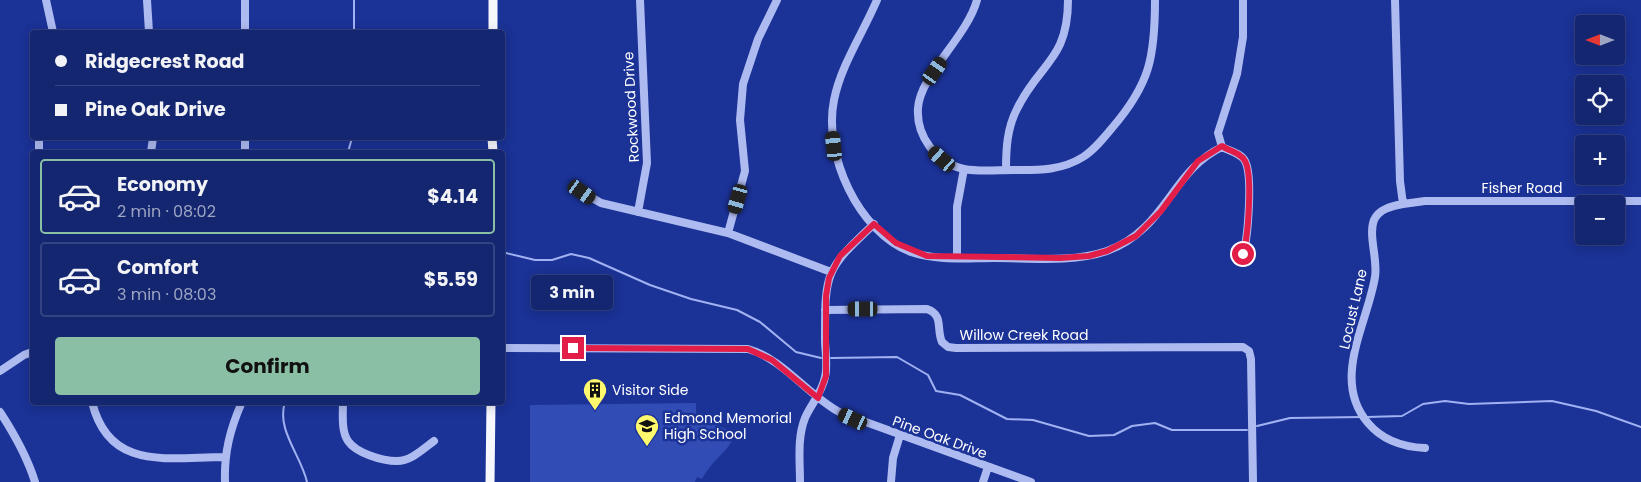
<!DOCTYPE html>
<html lang="en">
<head>
<meta charset="utf-8">
<style>
  :root { --surface:#142670; --page:#1d2e75; --text:#f1f3f6; --muted:#9da5c3; --line:#334383; --accent:#8abfa5 }
  body { margin:0; font-family:Poppins,sans-serif; background:var(--page); color:var(--text); height:100vh; display:flex; flex-direction:column; font-size:19px; white-space:nowrap }
  * { box-sizing:border-box; margin:0 }
  p { font-size:16px; color:var(--muted) }
  .icon { flex:none; width:28px; height:28px; fill:none; stroke:currentColor; stroke-width:2; stroke-linecap:round; stroke-linejoin:round }
  .map { position:relative; flex:1; overflow:hidden }
  .side { position:absolute; left:30px; top:150px; width:475px; height:255px; display:flex; flex-direction:column; background:var(--surface); border-radius:5px; box-shadow:0 2px 12px #0003,0 0 0 1px var(--line) }
  .side>* { flex:none }
  .guide { position:absolute; left:30px; top:30px; width:475px; height:110px; border-radius:5px; box-shadow:0 2px 12px #0003,0 0 0 1px var(--line); display:grid; align-content:center; height:110px; padding:0 25px; background:var(--surface) }
  .needle { width:32px; rotate:270deg }
  .controls { position:absolute; left:1575px; top:15px; display:grid; gap:10px }
  .controls a { display:grid; place-items:center; width:50px; height:50px; border-radius:5px; background:var(--surface); box-shadow:0 2px 12px #0003,0 0 0 1px var(--line); font-size:25px }
  .end { position:absolute; width:22px; height:22px; margin:-11px; border:6px solid #e11d48; background:#fff; box-shadow:0 0 0 2px #fff }
  .from { border-radius:50% }
  .bubble { position:absolute; height:35px; border-radius:5px; background:var(--surface); box-shadow:0 2px 12px #0003,0 0 0 1px var(--line); font-size:16px; font-weight:700; line-height:35px; text-align:center }
  .car { position:absolute; width:15px; height:30px; margin:-15px -8px; border-radius:6px; box-shadow:0 0 4px 1px #0007; background:linear-gradient(#222 24%,#8ab4d8 0 40%,#222 0 76%,#8ab4d8 0 86%,#222 0) }
  .guide b { display:flex; align-items:center; gap:18px; height:48px; font-size:19px }
  .guide b+b { border-top:1px solid var(--line) }
  .guide i { width:12px; height:12px; background:var(--text) }
  ul { padding:9px 0 0; list-style:none }
  li { display:flex; align-items:center; gap:15px; height:75px; margin:0 10px 8px; padding:0 15px; border:2px solid var(--line); border-radius:5px }
  li div { flex:1 }
  li b { display:block; font-size:19px }
  li em { font-style:normal; font-weight:700 }
  li.active { border-color:var(--accent) }
  li>.icon { width:45px; height:45px; stroke-width:1.5 }
  .action { display:flex; gap:10px; margin-top:auto; padding:10px 25px }
  .action a { flex:1; height:58px; border-radius:5px; background:var(--accent); color:#111; font-size:20px; font-weight:700; line-height:58px; text-align:center }
  .map>svg:first-child { display:block }
  .green { fill:#324cb5 }
  .lines { fill:none; stroke-linecap:round; stroke-linejoin:round }
  .stream { stroke:#a1b2f2; stroke-width:2 }
  .minor { stroke:#aebbf0; stroke-width:8 }
  .major { stroke:#f7f8ff; stroke-width:9 }
  .route { stroke:#e11d48; stroke-width:6 }
  .labels { text-anchor:middle; stroke-width:5; stroke-linejoin:round; paint-order:stroke }
  .street-label { font-size:14px; fill:#fff; stroke:#1b3296 }
  .poi-label { font-size:14px; fill:#fff; stroke:#1b3296; text-anchor:start }
</style>
</head>
<body>
<div class="map">
<svg width="1641" height="482" viewBox="0 0 1641 482">
  <rect width="100%" height="100%" fill="#1b3296"/>
  <path class="green" d="M696,403V415L736,434C728,452 711,461 702,479L697,477L695,482H530V405Z"/>
  <g class="lines">
    <path class="stream" d="M354,32V0
      M348,152L352,138
      M502,252L535,260H552L571,254L589,258L650,285L691,299L737,310L760,322L796,352L821,358
      M831,358L897,357L928,375L936,391L960,395L1007,419L1033,420L1089,436L1114,435L1132,426L1155,423L1172,430H1247
      M285,402C276,430 301,455 307,482
      M1367,417L1402,416L1423,404L1445,401L1469,404L1552,401L1596,411L1641,427
      M1257,426L1290,418L1362,417"/>
    <path class="minor" d="M46,0L53,32
      M147,0L149,32
      M877,0C863,33 841,65 834,100C823,154 858,232 911,252C937,261 967,258 994,258C1030,258 1072,263 1107,251C1166,230 1171,171 1222,147
      M977,0C967,37 920,75 918,108C916,136 936,163 964,169C979,172 997,170 1013,170C1037,170 1061,171 1083,157C1094,150 1103,139 1112,128C1150,84 1155,57 1155,0
      M1395,0L1400,181L1403,204C1392,206 1379,209 1374,220C1368,235 1378,260 1375,277C1367,325 1331,380 1368,423C1383,441 1403,447 1425,448
      M245,32V0
      M39,138V152
      M151,152L153,138
      M245,152V138
      M1006,170C1006,149 1007,128 1017,109C1039,63 1068,61 1068,0
      M582,192L601,203L728,233L831,272
      M1403,204L1425,201H1641
      M638,212L647,163L640,0
      M728,233L745,171L740,120L743,84L758,39L777,0
      M1243,254C1248,238 1253,175 1245,161C1241,153 1229,151 1222,147L1218,133L1237,74L1243,37V0
      M957,258V207L964,169
      M825,310L927,309C944,315 936,329 942,342L948,347L956,348L1243,347L1249,351L1251,359L1253,482
      M502,348L748,349C784,359 808,396 841,413L1031,482
      M0,371L24,355L32,352
      M92,402C109,472 169,457 224,457
      M343,402C343,414 341,431 348,441C356,453 382,461 397,461C411,461 423,449 434,441
      M0,412C15,435 27,456 35,482
      M225,482C224,453 230,429 242,402
      M800,482C800,461 797,438 805,418C811,404 822,393 825,377C828,366 825,351 825,339C825,272 825,270 874,224
      M891,482L893,458L900,435
      M983,482L988,467"/>
    <path class="major" d="M493,32V0
      M492,138L493,152
      M490,482L491,402"/>
  </g>
  <g class="lines">
    <path class="route" d="M573,348L748,349L772,360L818,398L826,376V296L829,278L840,256L874,224L896,243L927,256L1060,258L1089,256L1107,251L1136,236L1161,211L1198,161L1222,146C1229,151 1241,153 1245,161C1253,175 1248,238 1243,254"/>
  </g>
  <defs>
    <g id="building-pin" transform="scale(1.25)"><path d="M0 17L-7.5 6A9.5 9.5 0 1 1 7.5 6Z" fill="#fff96d" stroke="#1b3296"/><path d="M-4-6H4V6H1V3H-1V6H-4ZM-2.5-4.3h1.7v1.8h-1.7ZM.8-4.3h1.7v1.8H.8ZM-2.5-1h1.7V.8h-1.7ZM.8-1h1.7V.8H.8Z" fill="#111"/></g>
    <g id="school-pin" transform="scale(1.25)"><path d="M0 17L-7.5 6A9.5 9.5 0 1 1 7.5 6Z" fill="#fff96d" stroke="#1b3296"/><path d="M0-5L7-2L0 1L-7-2ZM-4 1L0 2.5L4 1V4Q0 6-4 4Z" fill="#111"/></g>
  </defs>
  <g fill-rule="evenodd">
    <use href="#building-pin" x="595" y="390"/>
    <use href="#school-pin" x="647" y="426"/>
  </g>
  <g class="labels">
    <g class="street-label">
      <text transform="translate(631 107) rotate(-93)" y="5">Rockwood Drive</text>
      <text x="1522" y="193">Fisher Road</text>
      <text transform="translate(1353 309) rotate(-77)" y="5">Locust Lane</text>
      <text x="1024" y="340">Willow Creek Road</text>
      <text transform="translate(940 437) rotate(20)" y="5">Pine Oak Drive</text>
    </g>
    <g class="poi-label">
      <text x="612" y="395">Visitor Side</text>
      <text x="664" y="423">Edmond Memorial<tspan x="664" dy="16">High School</tspan></text>
    </g>
  </g>
</svg>
<div class="controls">
<a><svg class="needle" viewBox="-14 -14 28 28"><path d="M0-13l5 13h-10z" fill="#e53935"/><path d="M0 13l5-13h-10z" fill="#9da5c3"/></svg></a>
<a><svg class="icon" aria-label="locate" viewBox="0 0 24 24"><circle cx="12" cy="12" r="6"/><path d="M12 2v4M12 18v4M2 12h4M18 12h4"/></svg></a>
<a>+</a>
<a>−</a>
</div>
<i class="end from" style="left:1243px;top:254px"></i>
<i class="end" style="left:573px;top:348px"></i>
<div class="bubble" style="left:531px;top:275px;width:82px">3 min</div>
<i class="car" style="left:935px;top:71px;rotate:35deg"></i>
<i class="car" style="left:834px;top:146px;rotate:354deg"></i>
<i class="car" style="left:942px;top:159px;rotate:311deg"></i>
<i class="car" style="left:582px;top:192px;rotate:125deg"></i>
<i class="car" style="left:738px;top:199px;rotate:196deg"></i>
<i class="car" style="left:863px;top:309px;rotate:270deg"></i>
<i class="car" style="left:853px;top:419px;rotate:295deg"></i>
<div class="guide">
<b><i class="from"></i>Ridgecrest Road</b>
<b><i></i>Pine Oak Drive</b>
</div>
<section class="side">
<ul>
<li class="active"><svg class="icon" aria-label="car" viewBox="0 0 24 24"><path d="M5 17H2v-5l4-1 3-4h7l3 4 3 1v5h-3M9 17h6M6 11h13"/><circle cx="7" cy="17" r="2"/><circle cx="17" cy="17" r="2"/></svg><div><b>Economy</b><p>2 min · 08:02</p></div><em>$4.14</em></li>
<li><svg class="icon" aria-label="car" viewBox="0 0 24 24"><path d="M5 17H2v-5l4-1 3-4h7l3 4 3 1v5h-3M9 17h6M6 11h13"/><circle cx="7" cy="17" r="2"/><circle cx="17" cy="17" r="2"/></svg><div><b>Comfort</b><p>3 min · 08:03</p></div><em>$5.59</em></li>
</ul>
<div class="action"><a>Confirm</a></div>
</section>
</div>
</body>
</html>
